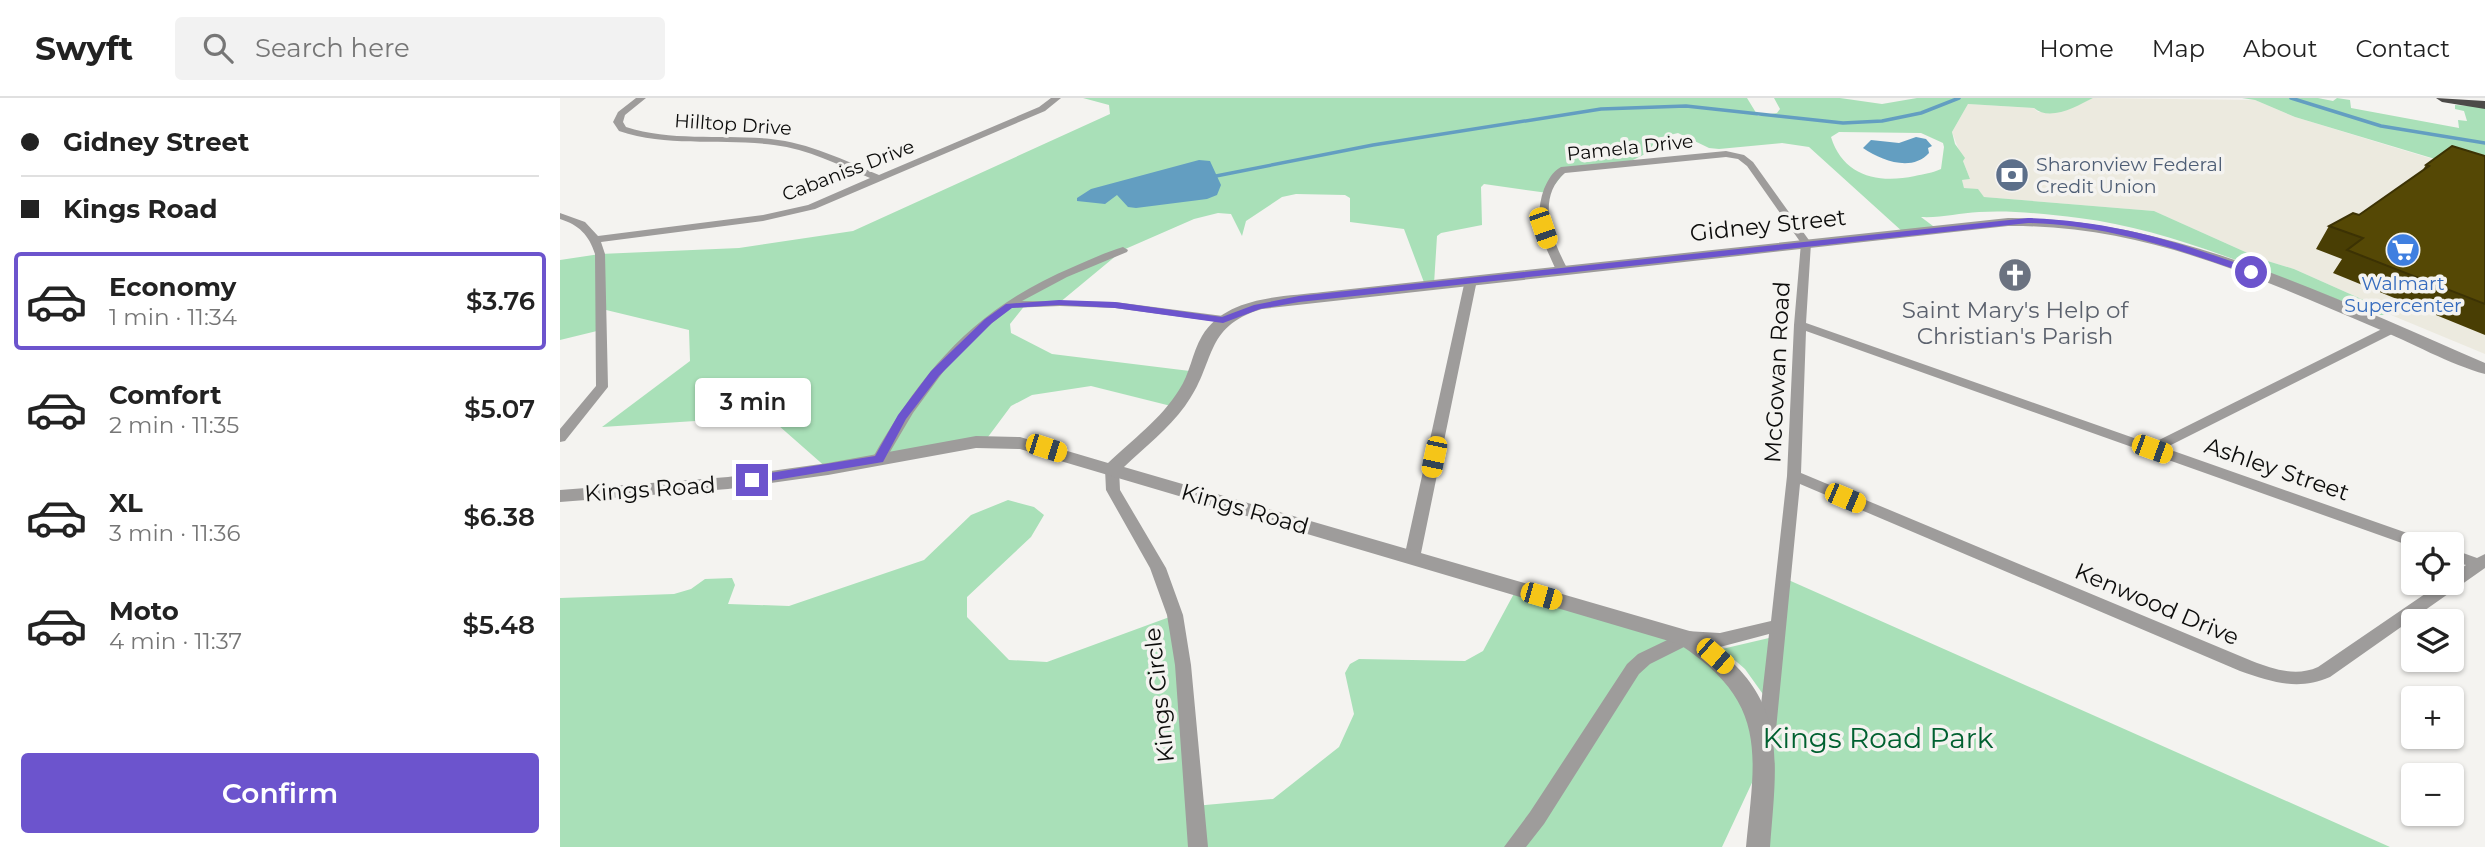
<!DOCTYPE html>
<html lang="en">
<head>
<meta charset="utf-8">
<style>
  :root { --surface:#fff; --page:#f2f2f2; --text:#222; --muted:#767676; --line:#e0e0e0; --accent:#6c54cd }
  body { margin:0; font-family:Montserrat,sans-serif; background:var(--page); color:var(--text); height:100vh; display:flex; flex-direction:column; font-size:26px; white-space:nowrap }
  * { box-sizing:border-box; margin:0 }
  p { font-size:23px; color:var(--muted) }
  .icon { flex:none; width:38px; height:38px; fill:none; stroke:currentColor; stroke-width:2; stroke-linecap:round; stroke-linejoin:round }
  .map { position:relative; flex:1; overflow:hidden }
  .sheet { display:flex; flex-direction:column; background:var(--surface); width:560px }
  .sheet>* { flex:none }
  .guide { display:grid; align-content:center; height:154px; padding:0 21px; background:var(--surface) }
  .controls { position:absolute; left:1841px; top:434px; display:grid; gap:14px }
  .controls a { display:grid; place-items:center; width:63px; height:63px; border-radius:7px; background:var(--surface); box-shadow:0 2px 5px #0004; font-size:35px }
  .end { position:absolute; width:32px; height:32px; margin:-16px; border:9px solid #6c54cd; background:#fff; box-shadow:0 0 0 4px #fff }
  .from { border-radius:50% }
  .bubble { position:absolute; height:49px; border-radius:7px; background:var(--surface); box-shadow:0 2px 5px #0004; font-size:23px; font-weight:600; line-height:49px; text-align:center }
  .car { position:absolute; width:21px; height:42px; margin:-21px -10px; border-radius:9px; box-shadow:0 0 5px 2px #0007; background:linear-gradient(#f5c518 24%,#345 0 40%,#f5c518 0 76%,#345 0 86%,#f5c518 0) }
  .guide b { display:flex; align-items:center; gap:24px; height:66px; font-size:26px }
  .guide b+b { border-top:2px solid var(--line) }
  .guide i { width:18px; height:18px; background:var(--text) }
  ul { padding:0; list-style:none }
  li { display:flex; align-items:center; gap:21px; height:98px; margin:0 14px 10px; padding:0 7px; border:4px solid transparent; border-radius:7px }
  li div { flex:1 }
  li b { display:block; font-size:26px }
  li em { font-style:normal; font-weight:600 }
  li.selected { border-color:var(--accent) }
  li>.icon { width:63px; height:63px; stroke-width:1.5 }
  .action { display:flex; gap:14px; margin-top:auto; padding:14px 21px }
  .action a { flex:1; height:80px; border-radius:7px; background:var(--accent); color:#fff; font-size:28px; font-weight:600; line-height:80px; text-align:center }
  header { display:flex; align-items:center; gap:42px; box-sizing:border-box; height:98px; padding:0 35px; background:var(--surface); border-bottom:2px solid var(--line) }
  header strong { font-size:33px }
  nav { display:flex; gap:38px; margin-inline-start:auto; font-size:24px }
  .search { width:490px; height:63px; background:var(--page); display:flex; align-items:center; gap:18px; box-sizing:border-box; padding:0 24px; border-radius:7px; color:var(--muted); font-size:26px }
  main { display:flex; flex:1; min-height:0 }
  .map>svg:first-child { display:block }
  .built { fill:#eceadf }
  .green { fill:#a9e0b8; fill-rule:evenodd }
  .water { fill:#639ec1 }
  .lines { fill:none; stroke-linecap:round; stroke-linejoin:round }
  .stream { stroke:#639ec1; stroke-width:3.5 }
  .minor { fill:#9e9c9b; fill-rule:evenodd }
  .tertiary { fill:#9e9c9b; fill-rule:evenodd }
  .trunk { fill:#4c4a48; fill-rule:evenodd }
  .wall { fill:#493e04 }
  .building { fill:#554805; stroke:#3c3204; stroke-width:2 }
  .route { fill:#6c54cd }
  .labels { text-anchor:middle; stroke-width:7; stroke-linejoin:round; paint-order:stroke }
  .far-street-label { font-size:19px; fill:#0c0c0b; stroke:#f4f3f0 }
  .far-service-label { font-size:19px; fill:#4e5e75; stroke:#f4f3f0; text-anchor:start }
  .far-shop-label { font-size:19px; fill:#366cbe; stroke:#f4f3f0 }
  .street-label { font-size:23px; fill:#0c0c0b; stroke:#f4f3f0 }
  .worship-label { font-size:23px; fill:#5b616d; stroke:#f4f3f0 }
  .near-park-label { font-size:28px; fill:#006030; stroke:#f4f3f0 }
</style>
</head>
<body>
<header>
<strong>Swyft</strong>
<div class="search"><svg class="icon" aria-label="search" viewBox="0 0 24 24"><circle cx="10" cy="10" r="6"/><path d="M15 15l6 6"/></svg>Search here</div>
<nav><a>Home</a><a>Map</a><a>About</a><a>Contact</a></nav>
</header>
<main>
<section class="sheet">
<div class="guide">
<b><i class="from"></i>Gidney Street</b>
<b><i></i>Kings Road</b>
</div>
<ul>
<li class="selected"><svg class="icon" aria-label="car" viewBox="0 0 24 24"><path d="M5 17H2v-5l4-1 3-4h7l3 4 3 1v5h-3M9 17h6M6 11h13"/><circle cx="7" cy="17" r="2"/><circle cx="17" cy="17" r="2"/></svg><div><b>Economy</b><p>1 min · 11:34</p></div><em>$3.76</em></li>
<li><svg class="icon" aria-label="car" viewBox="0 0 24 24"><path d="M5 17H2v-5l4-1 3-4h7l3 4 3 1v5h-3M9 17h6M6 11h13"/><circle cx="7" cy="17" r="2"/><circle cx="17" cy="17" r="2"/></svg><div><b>Comfort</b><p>2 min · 11:35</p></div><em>$5.07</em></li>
<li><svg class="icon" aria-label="car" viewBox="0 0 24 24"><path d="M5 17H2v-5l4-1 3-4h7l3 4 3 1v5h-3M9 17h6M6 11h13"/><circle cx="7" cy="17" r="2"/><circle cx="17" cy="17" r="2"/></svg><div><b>XL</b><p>3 min · 11:36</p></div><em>$6.38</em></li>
<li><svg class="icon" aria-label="car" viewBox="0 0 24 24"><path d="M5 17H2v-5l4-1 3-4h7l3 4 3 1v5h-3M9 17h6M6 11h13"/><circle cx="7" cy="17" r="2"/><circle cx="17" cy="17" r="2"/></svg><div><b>Moto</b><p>4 min · 11:37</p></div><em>$5.48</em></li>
</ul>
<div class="action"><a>Confirm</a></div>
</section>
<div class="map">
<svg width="1925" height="749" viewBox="0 0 1925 749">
  <rect width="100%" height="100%" fill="#f4f3f0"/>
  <path class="built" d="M1533,0L1695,2L1735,19L1925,77V256L1831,217L1826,212L1734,171L1701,161L1594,113L1424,99L1418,92L1404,90L1402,82L1410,81L1392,34L1408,6L1474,10L1478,14H1493L1511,10Z"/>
  <path class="green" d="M523,0H1187L1198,18L1217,15L1220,11L1214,0H1280L1322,6L1357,0H1533C1517,8 1490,24 1474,10L1408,6L1392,34L1395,46L1405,60L1403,63L1410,81L1402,82L1404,90L1418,91L1424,99L1594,113L1701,161L1734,171L1826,212L1831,217H1817C1723,182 1618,132 1519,120C1486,116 1452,112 1419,114C1399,115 1381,120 1361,119L1377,131L1344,135L1249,49L1222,45L1159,51L1149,50L1118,35L1098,40L1087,55L1067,65L1008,70L988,95L924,86L921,89L922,127L881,135L877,138L874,186L865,187L844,131L790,124V100L785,97L736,96L722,99L686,123L682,138L671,116L658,115L634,121L563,152L499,205L466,206L450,226L451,235L492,256L638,274L615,309L531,288L472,297L451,308L425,343L268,371L218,327L182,320L42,329L130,263L129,232L42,211L41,232L0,242V162L40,156L179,150L293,133L550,16L549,7ZM1279,34L1361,35L1383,45L1384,49L1381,71C1373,75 1363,76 1355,78C1318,86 1283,78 1271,39Z
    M1682,0H1758L1773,3L1777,0L1790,2L1791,10L1899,30L1898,22L1907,23L1904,13L1895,11V7L1925,9V76L1735,19L1695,2Z
    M448,402L474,409L484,417L471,439L407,499V519L449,562L487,564L615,517L634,708L713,701L779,649L794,616L785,575L790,566L799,561L905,563L923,553L957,490L1141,548L1199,631L1224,480L1830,749H1198L1204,659L1162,749H0V500L114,496L131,491L145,481L172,480L175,487L168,506L229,508L364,462L411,417Z
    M1209,540L1205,599L1185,571L1162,551Z"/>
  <path class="water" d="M1356,39L1366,41L1372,48L1368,50L1369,55C1352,74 1322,63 1303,50L1311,42L1339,45Z
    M639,62L650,63L661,87L657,97L647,101L576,110L568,109L557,97L545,106L517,103V100L531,91Z"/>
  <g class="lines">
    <path class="stream" d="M1731,0L1821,28L1925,45
      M656,78L813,47L1041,11L1126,8L1283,25L1322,23L1361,15L1399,0"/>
    <path class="minor" d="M76,0H86L65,17L63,24L66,29C113,44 162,36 211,41C249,45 284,62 319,77L479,9L491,0H501L485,13L255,111L203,123L41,144L45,156L48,289L5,343L0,344V331L36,288L35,156C29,137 19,127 0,121V115L25,124L38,138L203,117L248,107L310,80C279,67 248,51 214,47C161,40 110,50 59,33L53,24L58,14Z
      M1166,53L1184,57L1193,64L1251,145L1246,225L1591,346L1828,228H1836L1838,231L1836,234L1605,350L1867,442L1870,446H1853V449L1246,233L1241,375L1692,563C1713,571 1736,579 1758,569L1881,485H1892V477L1906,467L1892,463V451L1917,460L1925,456V470L1770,579C1738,593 1712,584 1680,573L1240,386L1215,642L1212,647L1206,650L1200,647L1197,642L1209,536L1160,549L1128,547L1090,566L1079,576L984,726L966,749H944L970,714L1067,566L1078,556L1126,533L1160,535L1211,523L1227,378L1234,227L1241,145L1187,68L1178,61L1166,59L1005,75C975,100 993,144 1008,172L1006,174H998L996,172C983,144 973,122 984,91C988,82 992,74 1001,69Z
      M563,149L568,152L567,154L507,179L462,203L555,204L663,218L667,219V225L555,210L500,208L451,210L427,229L386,270L353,315L324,364H314L312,361C364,270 416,210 513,169C529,162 546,154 563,149Z
      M911,179L917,182L860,460L857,464H847L844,460L905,182Z
      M552,366L559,371L560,392L606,470L623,517L631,567L648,749H628L615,567L607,517L590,470L546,392L545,371Z"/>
    <path class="tertiary" d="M1448,120C1614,119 1775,201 1925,265V276C1891,267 1850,244 1816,230C1694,178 1584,127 1448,128L702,211C642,229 657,265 625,308C608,331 585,349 564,369L1133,534C1228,595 1218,650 1210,749H1186C1195,656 1209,605 1119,546L460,351L416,350L268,377L168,391L0,404V392L168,379L268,365L416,338L460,339L548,365C572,342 601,321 619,292C630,276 632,255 642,238C666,198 722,199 763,194Z"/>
    <path class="trunk" d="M1876,0L1925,3V11L1882,4Z"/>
  </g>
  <path class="wall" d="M1925,58V237L1773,175L1782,161L1756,151L1769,128L1799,117L1862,73L1866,67Z"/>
  <path class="building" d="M1892,48L1925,58V206L1787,152L1803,140L1769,128L1793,115L1799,117L1869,68L1866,67Z"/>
  <path class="route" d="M1468,120C1533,122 1595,136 1656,158C1669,163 1685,166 1696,174L1688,176C1615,150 1546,127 1468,125L739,204L700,211L663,225L555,210L499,207L452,210L432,225L379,278L346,321L323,364L192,386L186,382L192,378L315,358L338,317L371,273L425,221L446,206L499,202L555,204L662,219L694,207L739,198Z"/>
  <defs>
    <g id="bank-disc" transform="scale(1.75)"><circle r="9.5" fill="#5c6f8a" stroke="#f4f3f0"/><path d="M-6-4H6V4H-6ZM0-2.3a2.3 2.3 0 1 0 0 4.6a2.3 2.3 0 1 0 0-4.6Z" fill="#fff"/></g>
    <g id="supermarket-disc" transform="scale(1.75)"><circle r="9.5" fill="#3f7fe0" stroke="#f4f3f0"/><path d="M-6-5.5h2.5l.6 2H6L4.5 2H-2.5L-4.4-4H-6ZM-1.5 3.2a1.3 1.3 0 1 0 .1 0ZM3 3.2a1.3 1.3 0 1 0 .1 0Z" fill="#fff"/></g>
    <g id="church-disc" transform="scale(1.75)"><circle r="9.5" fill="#6b7280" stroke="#f4f3f0"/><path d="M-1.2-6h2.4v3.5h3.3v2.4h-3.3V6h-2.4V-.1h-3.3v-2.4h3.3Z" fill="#fff"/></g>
  </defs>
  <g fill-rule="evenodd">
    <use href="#bank-disc" x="1452" y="77"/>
    <use href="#supermarket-disc" x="1843" y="152"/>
    <use href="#church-disc" x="1455" y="177"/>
  </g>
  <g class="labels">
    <g class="far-street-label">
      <text transform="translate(173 26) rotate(4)" y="7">Hilltop Drive</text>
      <text transform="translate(1070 49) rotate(-6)" y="7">Pamela Drive</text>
      <text transform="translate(288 72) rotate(-21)" y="7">Cabaniss Drive</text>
    </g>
    <g class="far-service-label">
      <text x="1476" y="73">Sharonview Federal<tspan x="1476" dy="22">Credit Union</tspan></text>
    </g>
    <g class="far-shop-label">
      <text x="1843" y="192">Walmart<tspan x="1843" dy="22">Supercenter</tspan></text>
    </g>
    <g class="street-label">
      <text transform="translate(1208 127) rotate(-6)" y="8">Gidney Street</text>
      <text transform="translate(1217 274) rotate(-87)" y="8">McGowan Road</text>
      <text transform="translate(1717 371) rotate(19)" y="8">Ashley Street</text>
      <text transform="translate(90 391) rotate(-4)" y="8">Kings Road</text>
      <text transform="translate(685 411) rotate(16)" y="8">Kings Road</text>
      <text transform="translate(1597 506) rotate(23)" y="8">Kenwood Drive</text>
      <text transform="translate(599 597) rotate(-96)" y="8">Kings Circle</text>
    </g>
    <g class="worship-label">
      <text x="1455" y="220">Saint Mary's Help of<tspan x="1455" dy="26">Christian's Parish</tspan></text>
    </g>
    <g class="near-park-label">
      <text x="1318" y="650">Kings Road Park</text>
    </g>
  </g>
</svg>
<div class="controls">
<a><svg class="icon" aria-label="locate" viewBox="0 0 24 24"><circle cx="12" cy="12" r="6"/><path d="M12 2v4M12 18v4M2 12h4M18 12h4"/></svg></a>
<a><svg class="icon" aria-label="layers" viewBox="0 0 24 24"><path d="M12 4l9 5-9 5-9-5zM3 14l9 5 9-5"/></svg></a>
<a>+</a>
<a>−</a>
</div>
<i class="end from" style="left:1691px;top:174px"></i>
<i class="end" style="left:192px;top:382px"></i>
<div class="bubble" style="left:135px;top:280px;width:116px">3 min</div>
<i class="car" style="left:983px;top:130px;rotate:161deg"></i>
<i class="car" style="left:486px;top:350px;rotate:108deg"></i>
<i class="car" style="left:1592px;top:351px;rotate:110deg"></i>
<i class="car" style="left:874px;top:359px;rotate:192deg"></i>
<i class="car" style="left:1285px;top:400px;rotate:113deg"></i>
<i class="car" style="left:981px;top:498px;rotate:106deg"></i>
<i class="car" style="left:1155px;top:558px;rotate:131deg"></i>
</div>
</main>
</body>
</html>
